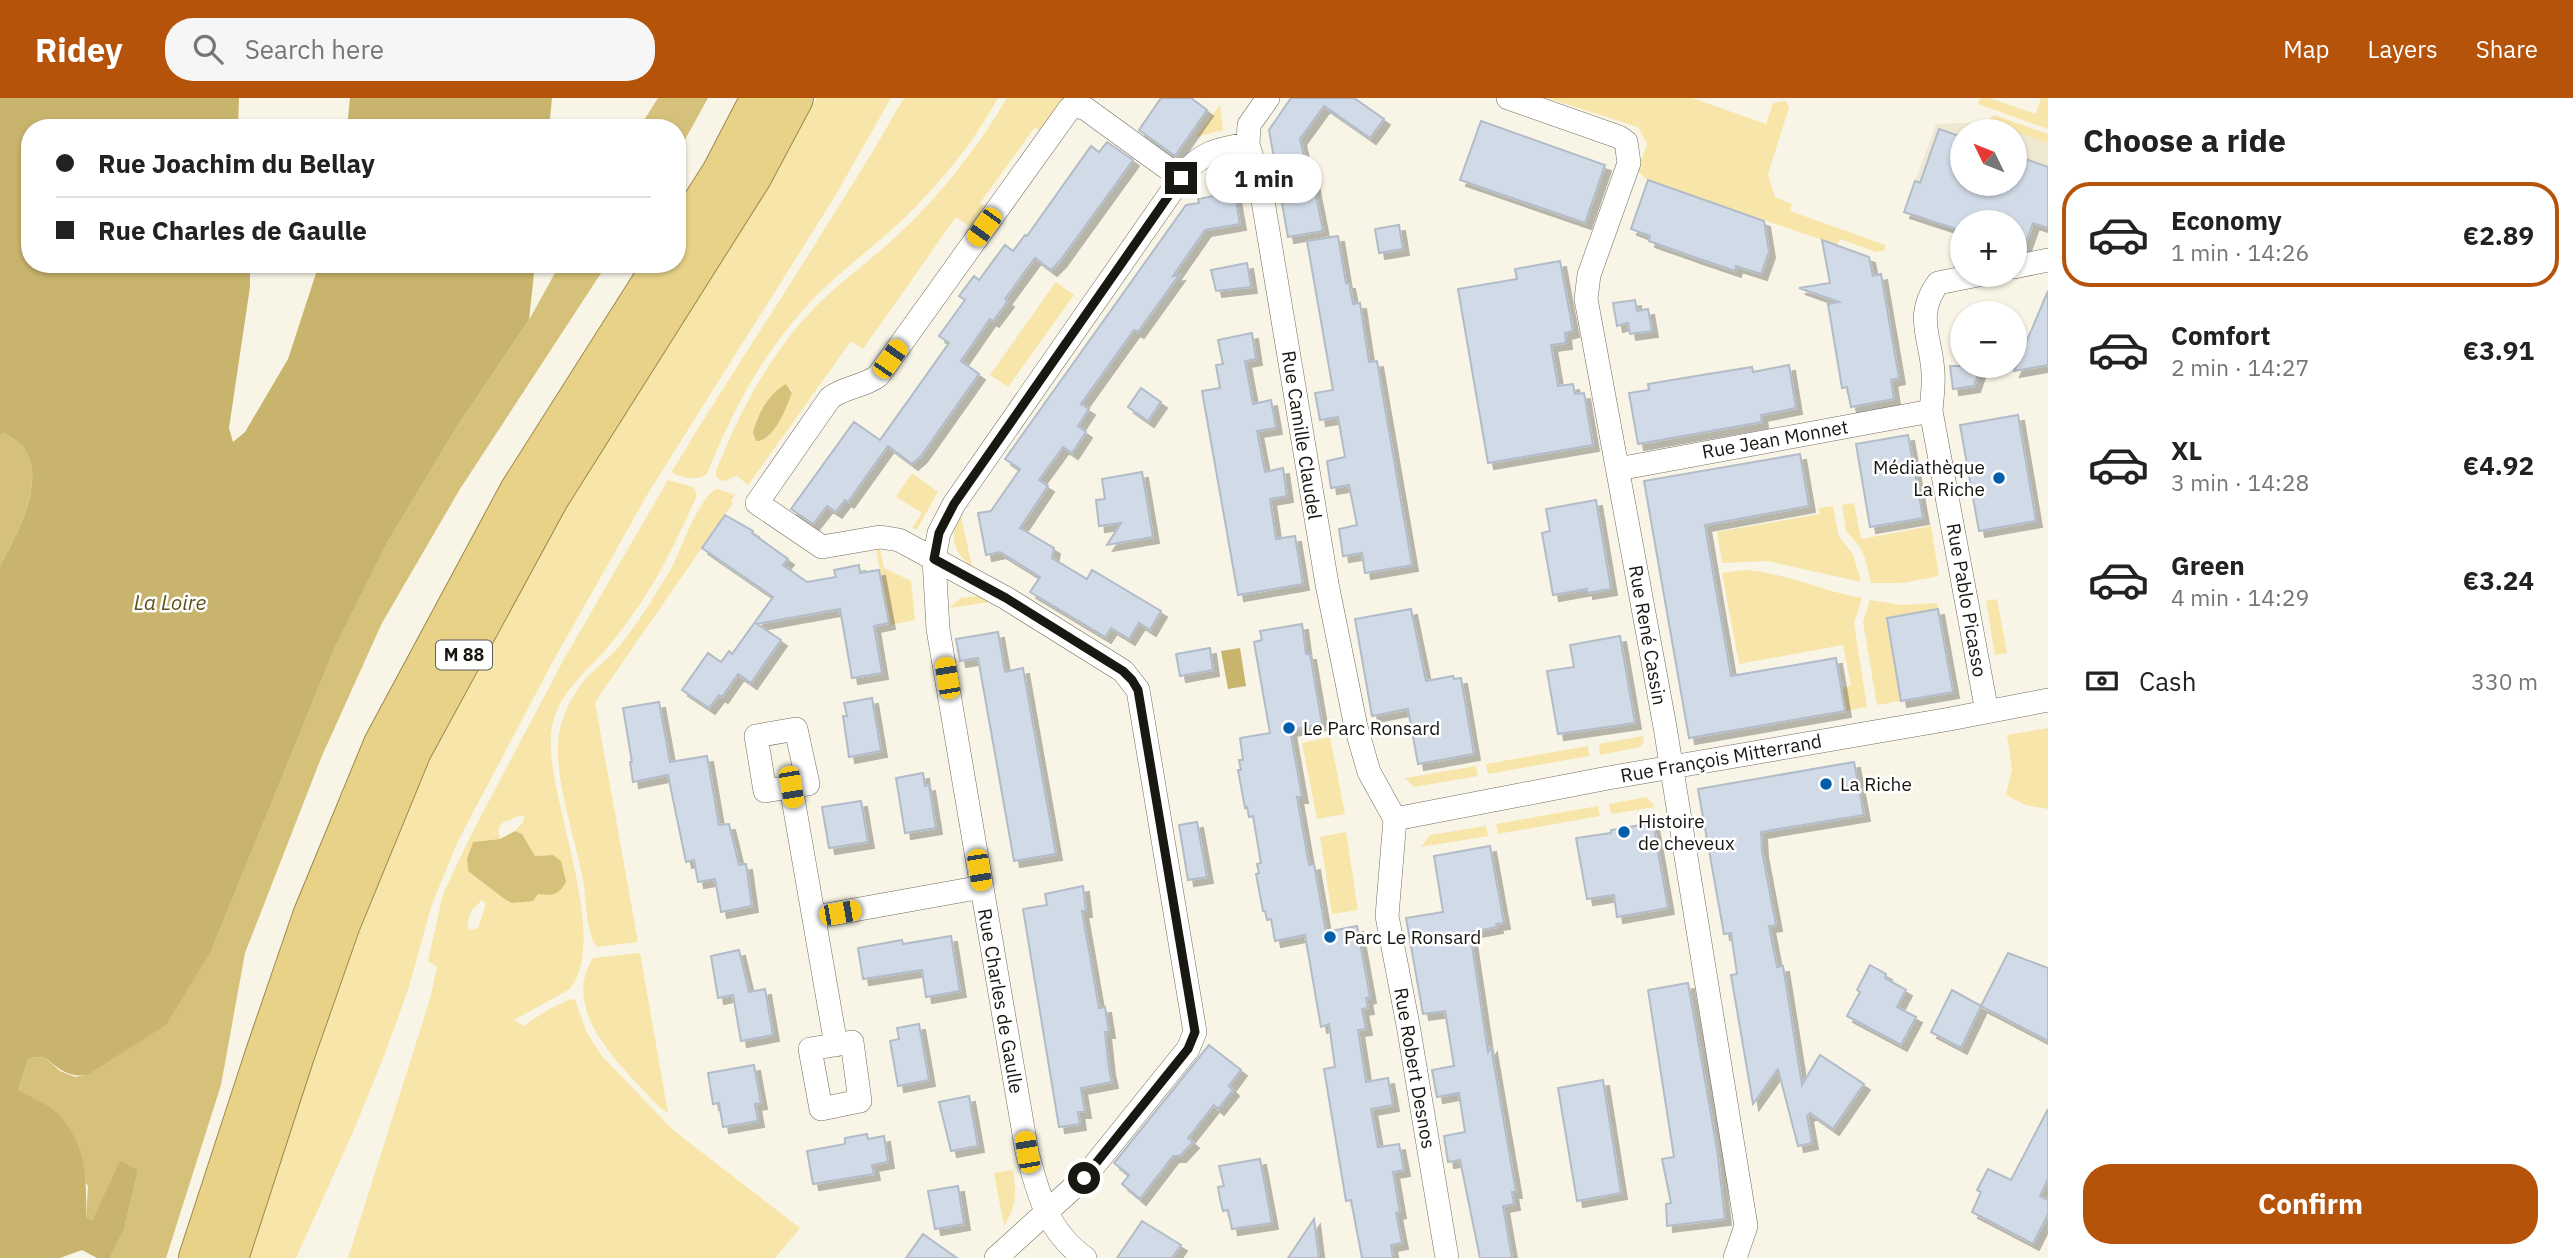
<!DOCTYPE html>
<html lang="en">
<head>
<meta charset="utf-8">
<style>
  :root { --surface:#fff; --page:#f6f6f6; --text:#222; --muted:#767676; --line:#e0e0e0; --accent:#b45309 }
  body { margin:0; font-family:"IBM Plex Sans",sans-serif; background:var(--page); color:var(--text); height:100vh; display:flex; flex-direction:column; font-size:26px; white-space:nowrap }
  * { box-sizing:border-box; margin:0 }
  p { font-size:23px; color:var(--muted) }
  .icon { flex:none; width:38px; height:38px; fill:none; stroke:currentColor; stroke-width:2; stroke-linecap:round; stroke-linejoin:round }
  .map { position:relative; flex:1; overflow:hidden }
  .details { display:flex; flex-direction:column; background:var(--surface); width:525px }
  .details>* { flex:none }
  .top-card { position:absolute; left:21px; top:21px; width:665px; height:154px; border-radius:28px; box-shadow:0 2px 5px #0004; display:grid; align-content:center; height:154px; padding:0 35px; background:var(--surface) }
  .needle { width:46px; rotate:313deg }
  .buttons { position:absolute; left:1950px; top:21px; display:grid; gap:14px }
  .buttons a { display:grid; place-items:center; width:77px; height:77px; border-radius:50%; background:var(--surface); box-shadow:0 2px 5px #0004; font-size:35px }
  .end { position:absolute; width:32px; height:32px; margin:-16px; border:9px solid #181712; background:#fff; box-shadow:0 0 0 4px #fff }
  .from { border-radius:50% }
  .bubble { position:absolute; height:49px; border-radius:24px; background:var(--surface); box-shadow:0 2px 5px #0004; font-size:23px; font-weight:700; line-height:49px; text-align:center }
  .car { position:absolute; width:21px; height:42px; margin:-21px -10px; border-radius:9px; box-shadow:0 0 5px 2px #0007; background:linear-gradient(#f5c518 24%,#345 0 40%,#f5c518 0 76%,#345 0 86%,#f5c518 0) }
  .top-card b { display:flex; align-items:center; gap:24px; height:66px; font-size:26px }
  .top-card b+b { border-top:2px solid var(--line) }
  .top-card i { width:18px; height:18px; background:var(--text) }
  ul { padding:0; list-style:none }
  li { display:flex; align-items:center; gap:21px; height:105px; margin:0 14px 10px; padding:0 21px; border:4px solid transparent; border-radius:28px }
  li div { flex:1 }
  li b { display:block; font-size:26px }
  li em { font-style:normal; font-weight:700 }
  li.current { border-color:var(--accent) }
  li>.icon { width:63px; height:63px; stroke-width:1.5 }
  h2 { padding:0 35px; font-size:32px; line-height:84px }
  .pay { display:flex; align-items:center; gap:18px; height:77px; padding:0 35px; font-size:26px }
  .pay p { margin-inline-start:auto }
  .action { display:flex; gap:14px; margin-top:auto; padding:14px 35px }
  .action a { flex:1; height:80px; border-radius:28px; background:var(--accent); color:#fff; font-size:28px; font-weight:700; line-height:80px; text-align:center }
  header { display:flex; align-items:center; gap:42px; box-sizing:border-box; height:98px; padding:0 35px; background:var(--accent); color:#fff }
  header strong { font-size:33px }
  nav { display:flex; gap:38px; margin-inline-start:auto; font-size:24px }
  .search { width:490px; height:63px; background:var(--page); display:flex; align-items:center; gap:18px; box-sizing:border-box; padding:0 24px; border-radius:28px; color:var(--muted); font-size:26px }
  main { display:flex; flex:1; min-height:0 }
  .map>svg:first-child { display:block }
  .built { fill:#efe8d3 }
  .green { fill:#f7e5aa; fill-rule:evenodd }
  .forest { fill:#d6c17a }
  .water { fill:#c9b46d }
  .building { fill:#d1dbe7; stroke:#b2bcc8; stroke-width:2; filter:url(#shadow) }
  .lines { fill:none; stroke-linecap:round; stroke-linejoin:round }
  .minor-casing { stroke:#6f6b5e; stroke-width:24 }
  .trunk-casing { stroke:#9c894c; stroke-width:40 }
  .minor { stroke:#fff; stroke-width:23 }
  .trunk { stroke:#e8d288; stroke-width:38 }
  .route { stroke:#181712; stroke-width:9 }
  .poi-dot { fill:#005eab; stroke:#fff; stroke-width:2.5 }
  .labels { text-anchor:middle; stroke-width:5; stroke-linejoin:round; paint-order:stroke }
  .shield { fill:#fff; stroke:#5d5d59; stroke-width:2 }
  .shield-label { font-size:18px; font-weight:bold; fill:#181712 }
  .street-label { font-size:19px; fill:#181712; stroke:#fff }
  .poi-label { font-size:19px; fill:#181712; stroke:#fff; text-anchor:start }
  .water-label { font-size:21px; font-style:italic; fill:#60501a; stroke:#fff }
</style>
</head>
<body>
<header>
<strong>Ridey</strong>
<div class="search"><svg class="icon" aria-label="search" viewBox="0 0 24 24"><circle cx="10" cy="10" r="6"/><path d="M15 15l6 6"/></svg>Search here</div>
<nav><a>Map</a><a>Layers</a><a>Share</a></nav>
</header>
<main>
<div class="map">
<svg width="2048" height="1160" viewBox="0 0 2048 1160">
  <defs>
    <filter id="shadow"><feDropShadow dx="6" dy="6" stdDeviation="0" flood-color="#0004"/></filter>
  </defs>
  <rect width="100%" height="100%" fill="#f9f5e6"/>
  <path class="built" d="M1987,24L2014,33H1962V86H2014V33L2048,45V128L2022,120L2014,124H1962V137L1904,114L1936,26Z"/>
  <path class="green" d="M817,0H891L834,100L650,392L552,565L458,743L432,806L408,892L384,958L354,1032L296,1160H243L363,804L468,572L591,366L754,110Z
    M904,0H998C972,47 938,88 899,125C868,154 832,179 804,211C760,260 731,315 707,376C699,383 683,380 674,376L672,373C748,248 831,127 904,0Z
    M1007,0H1070L1042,34L1035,29L980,105L986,111L972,130L956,119L863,251L851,243L748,387L737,378C728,380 723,388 716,378V373C738,318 764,267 803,222C833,188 870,164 902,133C943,94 978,49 1007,0ZM791,291L792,295L780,321L754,340C752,316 775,304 791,291Z
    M1547,0H1692L1766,26L1773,5L1786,3L1789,10L1768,76L1775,99L1792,106L1790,113L1885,147V152L1876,154L1840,141L1837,147L1648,82L1637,73L1647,46L1638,29Z
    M1981,0H1989L2036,16L2041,0H2048V31L1978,6Z
    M1220,7L1223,32L1196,39Z
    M1994,17L2048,36V45L1987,24Z
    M1056,184L1074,197L1008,289L990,277Z
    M912,375L938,394L917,431L912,430L922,415L896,399Z
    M668,382L693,389L697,397C680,435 663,472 640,506C630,520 620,535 608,549C585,576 555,596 551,636C546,702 611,837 570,891L514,922L524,928L547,912L571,901L575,902L587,935L602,958L673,1032L800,1130L775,1160H348L430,901L437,869L428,863L443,796L472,735L564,561ZM522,717L524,719L523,724L515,733L522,736L535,758L553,757L546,797L538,796L503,800L468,773L467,761L473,744L500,741L498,732L502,725ZM482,802L486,806L478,830L470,832L467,828L471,813Z
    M717,391L735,397L731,403L733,405L595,604L638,844L597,849C587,839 586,803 584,788C577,742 550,674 560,630C564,613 576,591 588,578C599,567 612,558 622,545C641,521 657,494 672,469C682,450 699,398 717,391Z
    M1854,405L1861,441L1931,428L1939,478L1902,485H1871L1865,460L1860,449L1846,433L1842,407Z
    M1833,408L1839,439L1853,456L1861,484L1767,463L1722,465L1717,434L1820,416L1819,410Z
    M960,414L972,468C951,454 950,435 960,414Z
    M876,450L880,451L884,470L911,483L915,522L889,527Z
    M1744,472C1785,474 1821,493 1862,500L1854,525L1867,609L1845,613L1841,590L1851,588L1843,547L1739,566L1722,475Z
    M978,498L989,504L950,510L960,500Z
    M1997,501L2007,555L1995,557L1986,503Z
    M1870,502L1901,507L1937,505L1938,511L1887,520L1901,603L1877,607L1863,524Z
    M2048,630V711L2025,707L2006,697L2012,671L2007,637Z
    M1643,638L1644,644L1640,649L1600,657L1599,646Z
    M1330,639L1345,716L1317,721L1302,645Z
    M1588,648L1589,658L1488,676L1486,666Z
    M1476,668L1478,678L1414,689L1405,680Z
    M1647,699L1655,709L1611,716L1609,706Z
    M1598,708L1600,718L1498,736L1496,726Z
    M1486,728L1488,738L1421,749L1430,737Z
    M1346,734L1358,812L1332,816L1320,739Z
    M640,855L668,1015L659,1009C626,972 558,915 593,860Z
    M1013,1072C1016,1094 1017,1109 1004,1128L994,1075Z"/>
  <path class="forest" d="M658,0H708L677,56V30H639Z
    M560,166H607L460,391L382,525L321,660L245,855L221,987L166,1160H110L124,1132L138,1072L120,1064L92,1122L86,1119L88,1088L18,992L29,960L44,959L60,973L75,979L86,977L116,957L212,851L336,547L387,445L458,327L529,222Z
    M786,286L792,295C786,310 775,342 756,343L753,335C757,317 769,295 786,286Z
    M4,335C10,339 18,343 22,348C49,378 16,438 0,468V339Z
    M515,733L522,736L535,758L553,757L561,763L566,784C559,797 552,798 538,796L533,803L512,805L503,800L468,773L467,761L473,744L500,741Z"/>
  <path class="water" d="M0,0H239L238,30H30V166H250V189L229,330L233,344L245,334L288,261L319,166H535L529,222L458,327L387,445L336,547L212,851L166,927L87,977C68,980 58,970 44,959L29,960L18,992C33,1000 50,1007 61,1019C86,1048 87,1083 86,1119L92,1122L120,1063L138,1072L124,1132L110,1160H97L82,1152L60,1160H0V468C16,438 49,379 22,348C18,343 10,339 4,335L0,339Z
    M350,0H552L549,30H347Z
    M1240,550L1246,588L1228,591L1221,553Z"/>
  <path class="building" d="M1161,0H1191L1207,12L1175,58L1139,32Z
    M1291,0H1354L1384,21L1370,40L1324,8L1300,41L1306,67H1310L1323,133L1288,139L1269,32Z
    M1481,23L1605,67L1585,125L1460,82Z
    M1939,31L1962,39V86H2014V57L2048,69V130L2033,125L2023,153L2014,155V124H1962V133L1904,114L1915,83L1920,85Z
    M1107,44L1133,62L1060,163L1051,172L1035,160L1005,201L1008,203L993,223L990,221L961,263L979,276L921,358L912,366L888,348L848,404L845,402L836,414L827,408L813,426L791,411L854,324L880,342L949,245L939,238L965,202L959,198L974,178L979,182L1005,147L1013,153L1025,137L1027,138L1091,48L1099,54Z
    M1648,82L1764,123L1769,154L1761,176L1736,168L1735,173L1697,160L1649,143L1650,138L1631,131Z
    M1229,95L1230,99L1235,98L1240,126L1205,132L1173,178L1179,177L1138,234L1134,232L1081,306L1089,311L1078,328L1086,334L1072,355L1063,349L1039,382L1048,388L1020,430L1054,450L1052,460L1087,481L1092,472L1161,513L1150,532L1139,525L1129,541L1111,530L1105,539L1030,494L1040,479L1000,454L986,457L978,415L991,413L1020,371L1005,361L1186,107L1199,105L1198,101Z
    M1399,127L1403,151L1379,155L1375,131Z
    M1338,138L1346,185H1349L1353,206L1360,205L1369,264L1377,263L1412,467L1365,475L1362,455L1343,458L1339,431L1357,427L1349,387L1331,390L1327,363L1345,359L1338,319L1320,322L1315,295L1333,292L1307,143Z
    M1822,142L1869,159L1873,178L1881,176L1899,280L1891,282L1894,301L1851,309L1847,289L1842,290L1828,206L1839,204L1799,190L1830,185Z
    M1560,163L1573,233L1565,235L1566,245L1551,247L1558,288L1573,286L1575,296L1584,295L1593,347L1488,365L1458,191L1517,181L1515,171Z
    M1247,165L1251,189L1216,193L1211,172Z
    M2048,193V267L2014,273Z
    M1635,202L1637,213L1648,211L1652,233L1630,236L1628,225L1617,228L1613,205Z
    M1252,235L1256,261L1245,263L1253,306L1271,302L1276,330L1257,333L1265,374L1283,370L1287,398L1270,401L1276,441L1295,438L1303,486L1238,497L1202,293L1220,290L1216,267L1223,266L1218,242Z
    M1789,267L1796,310L1761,317L1762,324L1638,346L1629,295L1649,292L1648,286L1702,277L1752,269L1753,274Z
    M1950,268H1981L1974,288L1953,291Z
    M1141,290L1161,304L1148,323L1128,309Z
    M2018,317L2036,423L1979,433L1960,327Z
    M1908,337L1923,420L1870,429L1856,346Z
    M1800,356L1809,408L1705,427L1715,486L1731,578L1836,560L1845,613L1689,640L1644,383Z
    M1142,374L1153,439L1107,447L1121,425L1099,428L1096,402L1105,401L1102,381Z
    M1596,402L1611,491L1587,495V491L1553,497L1542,435L1550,433L1546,411Z
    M725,417L753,433L752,435L788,461L783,467L807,484L836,479L834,472L859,467L860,475L879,472L889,525L874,528L882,575L852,580L840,511L757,526L781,542L751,585L738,576L722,599L719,597L709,610L682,592L708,555L721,564L729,553L732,556L773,499L702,450Z
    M1411,511L1426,583L1453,578L1454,581L1461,580L1474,656L1418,666L1408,611L1372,618L1355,521Z
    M1938,511L1953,594L1901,603L1887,520Z
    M1302,526L1306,556H1310L1322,626L1290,632L1302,699H1297L1309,767L1314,766L1326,834L1357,828L1370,899L1366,900L1368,910L1362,911L1366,931L1358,932L1366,984L1388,980L1393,1007L1371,1011L1378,1049L1399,1046L1404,1072L1393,1074L1400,1114L1396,1115L1402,1145L1391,1147L1393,1160H1362L1351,1102L1346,1103L1324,971L1335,969L1329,926L1321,929L1305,837L1275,843L1271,821L1267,822L1265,813H1263L1256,776L1259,775L1257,766L1261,765L1253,718L1249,719L1247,709L1245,710L1238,672H1241L1239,662H1243L1240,640L1270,635L1254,544L1262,542L1260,533Z
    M998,534L1005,574L1023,570L1056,756L1014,763L978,560L960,563L956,541Z
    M1620,538L1635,625L1558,636L1547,573L1574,569L1570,547Z
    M1210,550L1213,572L1180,578L1176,556Z
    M872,600L881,653L849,659L843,618H847L844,605Z
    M659,604L670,664L707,658L719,727L729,726L739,767L746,766L752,808L721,814L715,781L698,784L694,762L686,764L668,677L633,684L630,664H632L623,610Z
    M1854,664L1864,717L1761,734L1762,753L1776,827L1769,828L1777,869L1783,868L1802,987L1820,957L1864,986L1833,1031L1810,1015L1807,1018L1812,1045L1798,1048L1778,971L1753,1006L1731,877L1737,876L1731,835L1724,836L1698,691Z
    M923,675L925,688L929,687L936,730L905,735L896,680Z
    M861,703L868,744L829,750L822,709Z
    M1197,724L1207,779L1188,782L1179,727Z
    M1653,725L1668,810L1617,819L1614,797L1587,801L1576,740L1611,735V732Z
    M1490,748L1504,825L1496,826L1497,829L1470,834L1488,954L1491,949L1516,1094H1512L1514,1106L1503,1108L1512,1160H1480L1460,1062L1448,1064L1444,1038L1465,1034L1459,995L1437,999L1432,972L1454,968L1445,913L1423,916L1406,820L1443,814L1434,758Z
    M1083,788L1086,813H1082L1099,910L1105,909L1109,934H1105L1109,971L1112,984L1081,990L1085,1014H1078L1080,1026L1059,1029L1023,811L1047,807L1045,796Z
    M951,838L960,893L926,899L922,872L863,881L858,850L902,842L903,846Z
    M739,852L749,894L765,891L773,937L741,943L733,897L718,900L711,858Z
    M2008,855L2048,870V943L1981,908L1961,950L1931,934L1952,892L1981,908Z
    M1870,867L1886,876L1885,880L1906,892L1897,909L1916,919L1901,947L1847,918L1860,894L1857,892Z
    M1688,885L1717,1051L1725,1121L1667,1128L1666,1106L1671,1105L1662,1061L1674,1059L1648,892Z
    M919,926L929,982L898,988L890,943L899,941L897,930Z
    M1209,947L1241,972L1229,988L1233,992L1218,1011L1214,1007L1188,1040L1193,1044L1180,1058H1173L1140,1101L1122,1086L1129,1077L1114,1065Z
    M754,967L761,1005L755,1006L758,1023L723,1029L719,1005L713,1006L708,975Z
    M1603,982L1621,1095L1577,1103L1558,990Z
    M969,998L978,1048L951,1053L939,1004Z
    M2048,1011V1081L2040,1098L2048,1102V1116L2033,1146L1972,1114L1981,1094L1977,1092L1988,1071L2011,1082Z
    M867,1036L868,1041L884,1038L888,1064L872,1067L874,1076L813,1086L807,1053L845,1046V1040Z
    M1260,1061L1272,1125L1232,1131L1228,1112L1223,1113L1220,1101L1218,1089L1224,1088L1219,1068Z
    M958,1088L964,1126L935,1131L928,1093Z
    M1314,1121L1319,1160H1288Z
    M1142,1123L1181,1147L1172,1160H1117Z
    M923,1136L957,1160H906Z"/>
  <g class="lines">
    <g class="minor-casing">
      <path id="minor" d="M1508,0L1619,39L1626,44L1629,65L1589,177L1586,201L1665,629L1746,1128L1735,1160
        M1248,46L1261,91L1327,486L1356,629L1369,674L1395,721L1387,818L1408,927L1447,1160
        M2014,169L2048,162
        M1978,177L1938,185C1914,218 1931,239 1933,274C1934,287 1932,300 1931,313L1987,614
        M1618,371L1931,313
        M796,631L808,686L765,693L756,638Z
        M791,689L836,947
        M1395,721L1608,680L1950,621L2048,602
        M815,819L982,789
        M852,944L860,1003L821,1011L810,951Z
        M996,1160L1084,1080L1188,951L1195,934L1138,592L1123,573L1006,500L899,442L880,439L822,449L757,405L830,300C844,289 863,289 878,278L1070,10L1077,8L1086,11L1181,80
        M1085,1160C1048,1134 1038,1096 1027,1054L938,531L934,461L939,435L954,406L1181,80C1200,54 1217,51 1248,46L1249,27L1268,0"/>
    </g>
    <g class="trunk-casing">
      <path id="trunk" d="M677,144L721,75L760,0
        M198,1160L265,955L312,818L383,646L519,393L663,166
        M229,1160L294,960L341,826L412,653L550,399L752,79L794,0"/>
    </g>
    <use href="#minor" class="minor"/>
    <use href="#trunk" class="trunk"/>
  </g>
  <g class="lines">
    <path class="route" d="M1084,1080L1188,951L1195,934L1138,592L1132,582L1123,573L1006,500L934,461L939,435L954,406L1181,80"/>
  </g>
  <g class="poi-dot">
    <circle cx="1999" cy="380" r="7"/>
    <circle cx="1289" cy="630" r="7"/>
    <circle cx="1826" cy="686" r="7"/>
    <circle cx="1624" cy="734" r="7"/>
    <circle cx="1330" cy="839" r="7"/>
  </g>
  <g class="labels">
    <rect class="shield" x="436" y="542.5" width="56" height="29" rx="5"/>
    <g class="shield-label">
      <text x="464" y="563">M 88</text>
    </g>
    <g class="street-label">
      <text transform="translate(1302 337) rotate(81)" y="7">Rue Camille Claudel</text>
      <text transform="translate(1775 341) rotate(-10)" y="7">Rue Jean Monnet</text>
      <text transform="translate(1967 502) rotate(80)" y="7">Rue Pablo Picasso</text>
      <text transform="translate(1648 537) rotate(80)" y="7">Rue René Cassin</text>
      <text transform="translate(1721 660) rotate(-10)" y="7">Rue François Mitterrand</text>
      <text transform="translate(1001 903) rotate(80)" y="7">Rue Charles de Gaulle</text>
      <text transform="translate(1415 970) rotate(80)" y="7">Rue Robert Desnos</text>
    </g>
    <g class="poi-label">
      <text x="1985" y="376" text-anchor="end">Médiathèque<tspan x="1985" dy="22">La Riche</tspan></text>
      <text x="1303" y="637">Le Parc Ronsard</text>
      <text x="1840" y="693">La Riche</text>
      <text x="1638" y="730">Histoire<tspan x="1638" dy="22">de cheveux</tspan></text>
      <text x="1344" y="846">Parc Le Ronsard</text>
    </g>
    <g class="water-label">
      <text x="170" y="512">La Loire</text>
    </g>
  </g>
</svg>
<div class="buttons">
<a><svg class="needle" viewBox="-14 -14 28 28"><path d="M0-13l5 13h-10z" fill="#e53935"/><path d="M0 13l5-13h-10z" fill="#767676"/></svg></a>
<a>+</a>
<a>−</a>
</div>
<i class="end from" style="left:1084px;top:1080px"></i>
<i class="end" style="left:1181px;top:80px"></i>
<div class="bubble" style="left:1206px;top:56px;width:116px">1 min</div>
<i class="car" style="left:984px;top:129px;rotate:216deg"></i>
<i class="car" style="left:890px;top:261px;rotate:35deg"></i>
<i class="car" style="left:947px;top:580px;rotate:350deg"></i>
<i class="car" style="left:791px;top:689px;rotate:170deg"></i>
<i class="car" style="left:979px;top:772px;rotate:171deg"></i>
<i class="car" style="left:840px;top:815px;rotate:80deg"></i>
<i class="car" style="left:1027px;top:1054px;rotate:350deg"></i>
<div class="top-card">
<b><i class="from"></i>Rue Joachim du Bellay</b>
<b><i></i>Rue Charles de Gaulle</b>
</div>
</div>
<section class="details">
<h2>Choose a ride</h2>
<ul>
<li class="current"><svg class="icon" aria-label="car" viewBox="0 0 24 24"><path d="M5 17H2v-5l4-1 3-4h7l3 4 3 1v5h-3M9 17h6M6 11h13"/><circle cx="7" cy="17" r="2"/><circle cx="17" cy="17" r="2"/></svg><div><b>Economy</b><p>1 min · 14:26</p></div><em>€2.89</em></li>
<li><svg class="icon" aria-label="car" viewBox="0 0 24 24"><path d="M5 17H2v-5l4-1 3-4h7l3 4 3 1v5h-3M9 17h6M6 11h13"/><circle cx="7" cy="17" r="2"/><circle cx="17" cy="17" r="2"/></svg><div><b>Comfort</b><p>2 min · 14:27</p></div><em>€3.91</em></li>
<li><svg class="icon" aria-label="car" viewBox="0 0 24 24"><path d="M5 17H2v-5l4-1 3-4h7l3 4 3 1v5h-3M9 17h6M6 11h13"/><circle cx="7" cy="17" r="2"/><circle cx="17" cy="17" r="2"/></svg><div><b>XL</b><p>3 min · 14:28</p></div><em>€4.92</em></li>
<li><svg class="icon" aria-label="car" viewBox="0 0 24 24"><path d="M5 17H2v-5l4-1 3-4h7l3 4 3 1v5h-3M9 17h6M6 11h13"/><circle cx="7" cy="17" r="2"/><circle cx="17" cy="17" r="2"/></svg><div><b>Green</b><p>4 min · 14:29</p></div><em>€3.24</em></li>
</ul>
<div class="pay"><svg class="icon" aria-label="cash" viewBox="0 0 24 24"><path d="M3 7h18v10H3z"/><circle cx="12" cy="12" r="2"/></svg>Cash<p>330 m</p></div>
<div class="action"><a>Confirm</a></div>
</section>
</main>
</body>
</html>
